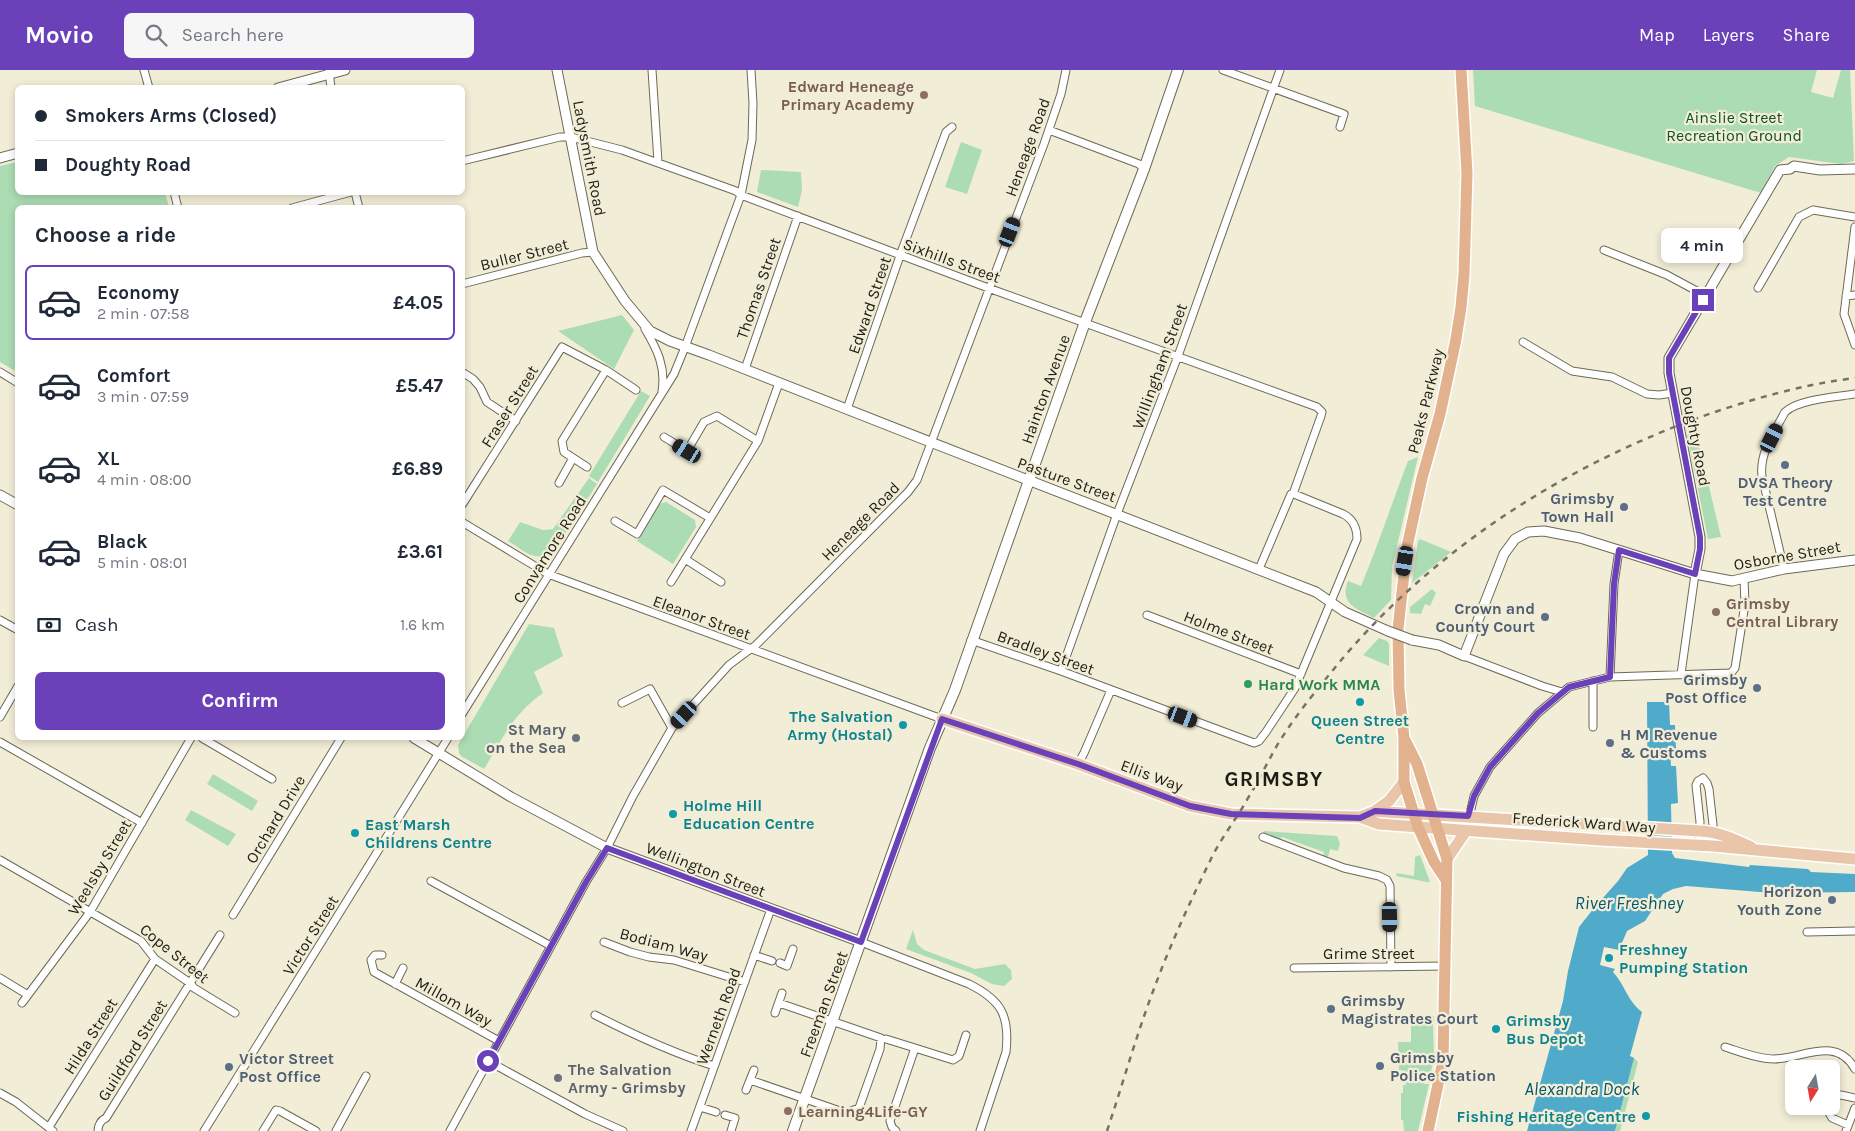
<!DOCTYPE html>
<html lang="en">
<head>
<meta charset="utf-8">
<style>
  :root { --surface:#fff; --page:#f6f6f7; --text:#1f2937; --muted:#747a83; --line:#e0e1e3; --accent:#6b41b9 }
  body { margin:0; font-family:Karla,sans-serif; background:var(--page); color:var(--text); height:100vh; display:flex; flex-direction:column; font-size:19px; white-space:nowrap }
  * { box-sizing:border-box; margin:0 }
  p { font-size:16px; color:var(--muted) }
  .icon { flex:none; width:28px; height:28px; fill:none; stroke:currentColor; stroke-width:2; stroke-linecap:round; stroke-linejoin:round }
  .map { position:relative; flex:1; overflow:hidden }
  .details { position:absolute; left:15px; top:135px; width:450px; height:535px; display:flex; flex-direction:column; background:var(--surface); border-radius:8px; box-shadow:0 2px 8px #0003 }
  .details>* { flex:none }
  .top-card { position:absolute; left:15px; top:15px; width:450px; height:110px; border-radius:8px; box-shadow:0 2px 8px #0003; display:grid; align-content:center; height:110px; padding:0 20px; background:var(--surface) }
  .needle { width:32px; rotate:191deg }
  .fabs { position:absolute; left:1785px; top:990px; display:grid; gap:10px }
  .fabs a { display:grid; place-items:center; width:55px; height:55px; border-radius:8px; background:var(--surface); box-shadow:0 2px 8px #0003; font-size:25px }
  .end { position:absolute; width:22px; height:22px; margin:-11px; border:6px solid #6b41b9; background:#fff; box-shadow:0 0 0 2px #fff }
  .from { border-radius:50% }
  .bubble { position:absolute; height:35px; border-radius:8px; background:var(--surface); box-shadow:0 2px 8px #0003; font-size:16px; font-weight:700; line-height:35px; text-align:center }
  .car { position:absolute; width:15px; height:30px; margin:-15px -8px; border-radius:6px; box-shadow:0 0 4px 1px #0007; background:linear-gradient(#222 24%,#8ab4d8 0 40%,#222 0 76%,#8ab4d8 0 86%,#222 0) }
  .top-card b { display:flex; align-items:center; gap:18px; height:48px; font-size:19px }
  .top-card b+b { border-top:1px solid var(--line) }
  .top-card i { width:12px; height:12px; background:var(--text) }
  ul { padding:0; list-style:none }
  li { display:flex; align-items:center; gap:15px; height:75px; margin:0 10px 8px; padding:0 10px; border:2px solid transparent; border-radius:8px }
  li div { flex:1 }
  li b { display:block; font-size:19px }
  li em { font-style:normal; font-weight:700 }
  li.current { border-color:var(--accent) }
  li>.icon { width:45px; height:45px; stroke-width:1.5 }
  h2 { padding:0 20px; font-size:22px; line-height:60px }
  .pay { display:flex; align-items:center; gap:12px; height:55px; padding:0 20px; font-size:19px }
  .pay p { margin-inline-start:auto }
  .primary-button { display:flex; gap:10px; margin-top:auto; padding:10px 20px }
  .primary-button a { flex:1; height:58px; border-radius:8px; background:var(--accent); color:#fff; font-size:20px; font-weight:700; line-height:58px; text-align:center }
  header { display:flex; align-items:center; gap:30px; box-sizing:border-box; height:70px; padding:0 25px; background:var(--accent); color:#fff }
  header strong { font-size:24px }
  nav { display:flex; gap:28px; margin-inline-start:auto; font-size:18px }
  .search { width:350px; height:45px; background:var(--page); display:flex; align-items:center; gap:12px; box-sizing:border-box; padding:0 18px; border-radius:8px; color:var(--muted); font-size:19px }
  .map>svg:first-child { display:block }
  .green { fill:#acdcb3 }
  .water { fill:#4fabc9 }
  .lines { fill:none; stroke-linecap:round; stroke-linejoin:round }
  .minor-casing { stroke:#6d6955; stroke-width:9 }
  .tertiary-casing { stroke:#6d6955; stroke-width:11 }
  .secondary-casing { stroke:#6d6955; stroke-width:12 }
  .primary-casing { stroke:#fff; stroke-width:14 }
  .trunk-casing { stroke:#fff; stroke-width:14 }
  .minor { stroke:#fff; stroke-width:7 }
  .tertiary { stroke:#fff; stroke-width:9 }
  .secondary { stroke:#fff; stroke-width:10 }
  .primary { stroke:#e9c5aa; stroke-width:11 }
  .trunk { stroke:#e2b28e; stroke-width:11 }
  .rail { stroke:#767364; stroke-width:2.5; stroke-dasharray:6 6; stroke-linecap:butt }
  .tertiary-bridge-casing { stroke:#6d6955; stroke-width:11; stroke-linecap:butt }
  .tertiary-bridge { stroke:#fff; stroke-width:9 }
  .route { stroke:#6b41b9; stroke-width:6 }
  .education-dot { fill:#8d6e63; stroke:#f2edd6; stroke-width:2 }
  .service-dot { fill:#5c6f8a; stroke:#f2edd6; stroke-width:2 }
  .leisure-dot { fill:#2e9e5b; stroke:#f2edd6; stroke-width:2 }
  .culture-dot { fill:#0f9aa8; stroke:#f2edd6; stroke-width:2 }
  .worship-dot { fill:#6b7280; stroke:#f2edd6; stroke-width:2 }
  .labels { text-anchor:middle; stroke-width:4.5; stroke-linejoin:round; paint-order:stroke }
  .education-label { font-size:16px; font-weight:bold; fill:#785e54; stroke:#f2edd6; text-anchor:start }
  .park-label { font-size:16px; fill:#0f5424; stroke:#f2edd6 }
  .street-label { font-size:16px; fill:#1f1d15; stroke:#f2edd6 }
  .service-label { font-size:16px; font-weight:bold; fill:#4e5e75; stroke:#f2edd6; text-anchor:end }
  .leisure-label { font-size:16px; font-weight:bold; fill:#27864d; stroke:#f2edd6; text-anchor:start }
  .culture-label { font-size:16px; font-weight:bold; fill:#0d838f; stroke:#f2edd6; text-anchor:start }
  .worship-label { font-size:16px; font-weight:bold; fill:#5b616d; stroke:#f2edd6; text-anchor:end }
  .water-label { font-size:18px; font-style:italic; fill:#05566b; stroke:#f2edd6 }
  .district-label { font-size:21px; font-weight:bold; letter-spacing:1px; fill:#1f1d15; stroke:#f2edd6 }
</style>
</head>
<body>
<header>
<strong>Movio</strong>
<div class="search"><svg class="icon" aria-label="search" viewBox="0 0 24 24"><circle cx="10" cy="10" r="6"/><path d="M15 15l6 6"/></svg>Search here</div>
<nav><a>Map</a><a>Layers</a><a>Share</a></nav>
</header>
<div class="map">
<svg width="1855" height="1061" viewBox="0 0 1855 1061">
  <rect width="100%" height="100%" fill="#f2edd6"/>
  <path class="green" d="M1473,0H1817L1811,22L1833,28L1841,0H1850L1854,91L1841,94L1789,87L1775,96L1761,123L1475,36Z
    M961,72L982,80L967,124L945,117Z
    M17,92L18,122L165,123L169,137L18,138L17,302L0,292V96Z
    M761,100L801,102L802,120L798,137L757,122Z
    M622,245L634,260L614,299L558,261Z
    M641,321L650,326L598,412L589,406Z
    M1696,362L1721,467L1708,469L1687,365Z
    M1418,387L1392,497L1391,530L1374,548C1357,539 1339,534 1348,511L1361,516C1378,475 1392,433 1408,391Z
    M589,408L597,414L554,481C535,494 525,481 508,471L520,452L543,460L553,459Z
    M666,432L695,450L696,457L673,494L637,471L659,434Z
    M1420,469L1451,482L1412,513L1418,471Z
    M1432,519L1436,523L1430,536L1425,534L1421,544L1410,543V537Z
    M529,554L554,558L563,586L534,602L543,623C512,645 503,668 484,699L461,686L459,683L458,675Z
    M1379,568L1387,571L1389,574V596L1363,585Z
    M213,704L258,731L252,741L207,714Z
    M191,740L236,764L228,776L185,750Z
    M1264,761L1337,766L1340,774L1338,781L1330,779L1328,787L1323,786L1324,782L1282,767L1280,769L1263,763Z
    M1420,785L1430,812H1427L1396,806L1397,803L1414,806L1415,787Z
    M913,860L917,874L924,880L975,899L1005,894L1011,900L1012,909L1004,916L992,914L971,903L906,879Z
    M1434,946V952H1370V948Z
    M1433,953L1434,986L1431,1002H1424V1006H1406V1004H1402V1000H1399L1398,972H1411V954Z
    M1634,988L1638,992L1620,1061H1615Z
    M1406,1012H1424V1014H1429L1418,1061H1404L1403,1050H1401V1023H1403V1015H1406Z"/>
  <path class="water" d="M1647,632H1669L1670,655H1675L1676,680H1670L1671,696H1676L1678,733L1671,734L1672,783L1675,788L1749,797L1750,795L1808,799L1811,802L1855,804V822L1772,823L1686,816L1673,819L1663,824L1645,851L1627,861L1619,880L1604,877L1600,895L1615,899L1613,902C1625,915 1628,932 1642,942L1630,986L1634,988L1615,1061H1527L1563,931L1568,901L1579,857L1594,838L1618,811L1627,798L1648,785Z"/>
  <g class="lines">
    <g class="minor-casing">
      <path id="minor" d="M144,0L149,18
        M652,0L658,92
        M1223,0L1344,44L1340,57
        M329,1L331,18
        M1049,60L1139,94L1144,99
        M462,91L560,67H571L622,80L736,121L741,125L991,219L1317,337L1322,342L1321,346L1293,424
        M174,122L178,138
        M355,122L359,138
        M292,138L351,122
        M1855,157L1844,244L1855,275
        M1604,180L1667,205L1706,226
        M462,214L582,183L593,182
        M1758,218L1799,147L1813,140L1855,147
        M1846,226L1855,225
        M645,259C657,279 666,297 662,321
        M1523,272L1572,301L1612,307L1647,324L1659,325L1673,323
        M745,299L798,146
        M0,302L18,313
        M462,302L473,309L480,317L487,332L516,351
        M847,339L902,180L946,62L952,57
        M664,367L687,381L704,352L717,346L758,371
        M587,397L564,382L562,371L606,300
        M559,413L573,388
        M462,435L562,277L606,300L636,320
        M615,451L637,464L663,420L710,448
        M462,452L548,504L942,649
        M685,489L721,512
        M1784,499L1762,406C1759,383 1775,361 1785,342C1799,329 1836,327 1855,324
        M671,512L758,371L779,313
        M1147,545L1301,604
        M0,550L18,560
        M971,570L1061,601L1254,673L1259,671L1266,662L1295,618L1357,469C1357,458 1353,449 1343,444L1294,424H1291L1259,499
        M1464,586L1542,616L1562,622
        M1061,601L1117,444L1178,286L1280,0
        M1681,604L1695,504
        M1610,607L1614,514L1619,480
        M1593,611V657
        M622,633L650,619L672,658
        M462,644L674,304L685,277L741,125L752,70L753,33L751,0
        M0,647L18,616
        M202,668L272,709
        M0,672L142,753
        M1078,694L1084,683L1111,620
        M1466,761L1474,726L1490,697L1538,643L1569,617L1610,607L1731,603L1735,598L1745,534L1744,509
        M1263,767L1344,798L1379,806L1387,810L1390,816L1391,897
        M1699,776L1700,752L1696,715L1698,711L1703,708L1707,713L1709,719L1713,755V776
        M0,790L141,871L155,889L190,913L194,918L235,943
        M431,811L551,876
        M233,845L341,668
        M1807,862L1855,861
        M604,872L630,882L649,887L674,890L745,912
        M861,872L969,914C1001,930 1010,945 1006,982L980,1061
        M382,885H375L371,890L374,902L499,971
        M754,885L772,891
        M780,893L787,896L793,879
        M1294,898L1445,896
        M0,908L28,925
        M395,914L403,898
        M22,933L90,842L191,668
        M775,943L782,923
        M595,945C634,965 673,983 714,996
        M886,969L915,978
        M1725,977C1741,982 1758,989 1774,989C1802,989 1836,965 1855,999
        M488,991L585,1044L623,1061
        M750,1010L846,1043L859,1038L880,979L881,968L779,933
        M746,1020L754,1000
        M0,1023L16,1032L53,1061
        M700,1037L716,1042
        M725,1045L735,1048L731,1061
        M1848,1055L1832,1048L1829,1043L1837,1026L1841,1025L1855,1028
        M49,1057L155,889
        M98,1061C98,1055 101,1050 106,1048L220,865
        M204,1061L448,668
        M263,1061L276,1040L280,1041L316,1061
        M336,1061L366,1006
        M450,1061L586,812L607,778L633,726L672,658L729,595L756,575L908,422L917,410L1044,74L1061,24L1066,0
        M691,1061L771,839
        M896,1061L892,1057L890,1051L915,978L953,990L959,986L966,965
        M1846,1061L1855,1038"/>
    </g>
    <g class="tertiary-casing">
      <path id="tertiary" d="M557,0L593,182L625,231L650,261L670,271L709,285C911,365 1113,443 1316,522L1345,542L1388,561
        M278,18L345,0
        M0,88L18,83
        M0,425L18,435
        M1695,504L1700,479V467L1669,303V288L1780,100L1790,99L1794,96L1820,100L1855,99
        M1412,570L1439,575L1464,586L1504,484L1515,469L1528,462L1544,461L1580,468L1695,504L1732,511L1784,499L1855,490
        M414,668L511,727L607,778L861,872"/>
    </g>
    <g class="secondary-casing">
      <path id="secondary" d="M793,1061L930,678L955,620L1085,252L1144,99L1178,0"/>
    </g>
    <g class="primary-casing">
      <path id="primary" d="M942,649L1078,694L1190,736L1231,744L1360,747L1379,754L1392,755L1600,770L1713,776L1855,789
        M1375,741L1389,731L1404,712
        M1360,747L1375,741L1386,742L1700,761C1719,762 1734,769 1751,777
        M1447,789L1466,761"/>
    </g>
    <g class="trunk-casing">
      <path id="trunk" d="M1405,670L1417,694L1447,789L1443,991L1428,1061
        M1446,810L1434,792L1418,757L1404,712V668L1399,620L1398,559L1407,477L1422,408L1440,344L1456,269L1461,237L1464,205L1467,103L1461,0"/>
    </g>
    <use href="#minor" class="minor"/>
    <use href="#tertiary" class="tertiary"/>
    <use href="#secondary" class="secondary"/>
    <use href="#primary" class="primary"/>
    <use href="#trunk" class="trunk"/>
    <path class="rail" d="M1107,1061C1123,1013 1137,963 1155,916C1171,873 1190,832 1210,791C1220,769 1236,750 1248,728C1258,712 1266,695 1275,679C1290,653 1310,628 1329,605C1426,483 1565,394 1712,343C1759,327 1806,314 1855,308"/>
    <g class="tertiary-bridge-casing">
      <path id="tertiary-bridge" d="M1388,561L1412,570"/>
    </g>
    <use href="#tertiary-bridge" class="tertiary-bridge"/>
  </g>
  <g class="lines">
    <path class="route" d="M488,991L586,812L607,778L861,872L942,649L1078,694L1190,736L1231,744L1360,748L1375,741L1468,746L1474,726L1490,697L1538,643L1569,617L1610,607L1614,514L1619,480L1695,504L1700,479V467L1669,303V288L1703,230"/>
  </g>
  <g class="education-dot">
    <circle cx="924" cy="25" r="5"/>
    <circle cx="1716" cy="542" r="5"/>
    <circle cx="788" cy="1041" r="5"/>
  </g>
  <g class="service-dot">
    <circle cx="1785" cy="395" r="5"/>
    <circle cx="1624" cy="437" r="5"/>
    <circle cx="1545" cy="547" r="5"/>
    <circle cx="1757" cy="618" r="5"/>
    <circle cx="1610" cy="673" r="5"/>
    <circle cx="1832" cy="830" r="5"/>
    <circle cx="1331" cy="939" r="5"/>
    <circle cx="1380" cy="996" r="5"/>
    <circle cx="229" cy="997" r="5"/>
  </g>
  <circle class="leisure-dot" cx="1248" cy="614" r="5"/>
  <g class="culture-dot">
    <circle cx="1360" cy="632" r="5"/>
    <circle cx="903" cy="655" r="5"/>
    <circle cx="673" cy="744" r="5"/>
    <circle cx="355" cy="763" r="5"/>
    <circle cx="1609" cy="888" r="5"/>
    <circle cx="1496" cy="959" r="5"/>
    <circle cx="1646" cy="1046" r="5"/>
  </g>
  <g class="worship-dot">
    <circle cx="576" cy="668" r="5"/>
    <circle cx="558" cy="1008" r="5"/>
  </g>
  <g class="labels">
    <g class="education-label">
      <text x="914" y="22" text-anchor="end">Edward Heneage<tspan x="914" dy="18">Primary Academy</tspan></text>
      <text x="1726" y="539">Grimsby<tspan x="1726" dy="18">Central Library</tspan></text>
      <text x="798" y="1047">Learning4Life-GY</text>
    </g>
    <g class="park-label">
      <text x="1734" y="53">Ainslie Street<tspan x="1734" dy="18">Recreation Ground</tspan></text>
    </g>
    <g class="street-label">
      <text transform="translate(1027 77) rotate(-70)" y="6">Heneage Road</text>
      <text transform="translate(590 88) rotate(79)" y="6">Ladysmith Road</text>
      <text transform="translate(524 184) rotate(-14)" y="6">Buller Street</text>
      <text transform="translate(952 190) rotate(20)" y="6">Sixhills Street</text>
      <text transform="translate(758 218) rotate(-71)" y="6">Thomas Street</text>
      <text transform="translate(869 235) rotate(-71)" y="6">Edward Street</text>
      <text transform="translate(1159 296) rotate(-70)" y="6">Willingham Street</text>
      <text transform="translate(1045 319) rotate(-70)" y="6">Hainton Avenue</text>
      <text transform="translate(1425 331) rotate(-76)" y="6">Peaks Parkway</text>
      <text transform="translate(509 336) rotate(-58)" y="6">Fraser Street</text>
      <text transform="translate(1696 366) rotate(79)" y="6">Doughty Road</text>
      <text transform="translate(1067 409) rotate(20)" y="6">Pasture Street</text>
      <text transform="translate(860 451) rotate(-45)" y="6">Heneage Road</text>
      <text transform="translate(549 479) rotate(-58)" y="6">Convamore Road</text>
      <text transform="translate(1787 485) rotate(-10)" y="6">Osborne Street</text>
      <text transform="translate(702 547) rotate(20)" y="6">Eleanor Street</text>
      <text transform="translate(1229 562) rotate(21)" y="6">Holme Street</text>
      <text transform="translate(1046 582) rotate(20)" y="6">Bradley Street</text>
      <text transform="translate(1152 705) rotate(20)" y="6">Ellis Way</text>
      <text transform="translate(275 749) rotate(-59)" y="6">Orchard Drive</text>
      <text transform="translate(1584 752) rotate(4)" y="6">Frederick Ward Way</text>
      <text transform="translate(99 797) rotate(-59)" y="6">Weelsby Street</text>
      <text transform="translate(706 799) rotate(21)" y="6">Wellington Street</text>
      <text transform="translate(310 865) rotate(-58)" y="6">Victor Street</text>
      <text transform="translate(664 874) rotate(15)" y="6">Bodiam Way</text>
      <text transform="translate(175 883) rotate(39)" y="6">Cope Street</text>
      <text x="1369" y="889">Grime Street</text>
      <text transform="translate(454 931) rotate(29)" y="6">Millom Way</text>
      <text transform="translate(823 934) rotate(-70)" y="6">Freeman Street</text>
      <text transform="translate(718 946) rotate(-70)" y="6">Werneth Road</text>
      <text transform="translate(90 966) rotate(-58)" y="6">Hilda Street</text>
      <text transform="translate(132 980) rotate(-58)" y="6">Guildford Street</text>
    </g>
    <g class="service-label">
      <text x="1785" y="418" text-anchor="middle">DVSA Theory<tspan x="1785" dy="18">Test Centre</tspan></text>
      <text x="1614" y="434">Grimsby<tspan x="1614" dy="18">Town Hall</tspan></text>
      <text x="1535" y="544">Crown and<tspan x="1535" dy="18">County Court</tspan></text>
      <text x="1747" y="615">Grimsby<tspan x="1747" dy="18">Post Office</tspan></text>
      <text x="1620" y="670" text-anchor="start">H M Revenue<tspan x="1620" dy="18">&amp; Customs</tspan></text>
      <text x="1822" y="827">Horizon<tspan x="1822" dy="18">Youth Zone</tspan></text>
      <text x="1341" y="936" text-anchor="start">Grimsby<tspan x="1341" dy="18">Magistrates Court</tspan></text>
      <text x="1390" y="993" text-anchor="start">Grimsby<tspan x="1390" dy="18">Police Station</tspan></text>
      <text x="239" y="994" text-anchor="start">Victor Street<tspan x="239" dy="18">Post Office</tspan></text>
    </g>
    <g class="leisure-label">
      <text x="1258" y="620">Hard Work MMA</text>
    </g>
    <g class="culture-label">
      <text x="893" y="652" text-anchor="end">The Salvation<tspan x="893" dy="18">Army (Hostal)</tspan></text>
      <text x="1360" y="656" text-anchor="middle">Queen Street<tspan x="1360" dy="18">Centre</tspan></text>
      <text x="683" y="741">Holme Hill<tspan x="683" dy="18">Education Centre</tspan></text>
      <text x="365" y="760">East Marsh<tspan x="365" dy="18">Childrens Centre</tspan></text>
      <text x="1619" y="885">Freshney<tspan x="1619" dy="18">Pumping Station</tspan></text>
      <text x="1506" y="956">Grimsby<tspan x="1506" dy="18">Bus Depot</tspan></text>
      <text x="1636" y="1052" text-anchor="end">Fishing Heritage Centre</text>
    </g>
    <g class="worship-label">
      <text x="566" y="665">St Mary<tspan x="566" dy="18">on the Sea</tspan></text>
      <text x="568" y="1005" text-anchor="start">The Salvation<tspan x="568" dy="18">Army - Grimsby</tspan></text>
    </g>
    <g class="water-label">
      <text x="1629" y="839">River Freshney</text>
      <text x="1582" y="1025">Alexandra Dock</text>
    </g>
    <g class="district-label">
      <text x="1274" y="716">GRIMSBY</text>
    </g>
  </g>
</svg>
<div class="fabs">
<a><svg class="needle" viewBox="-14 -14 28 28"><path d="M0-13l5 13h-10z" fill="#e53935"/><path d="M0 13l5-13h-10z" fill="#747a83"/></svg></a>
</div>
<i class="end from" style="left:488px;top:991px"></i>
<i class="end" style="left:1703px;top:230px"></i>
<div class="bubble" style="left:1661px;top:158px;width:82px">4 min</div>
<i class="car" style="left:1010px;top:162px;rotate:21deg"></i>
<i class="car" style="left:1772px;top:368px;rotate:27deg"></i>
<i class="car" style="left:687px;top:381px;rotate:301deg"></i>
<i class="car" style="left:1405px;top:491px;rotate:189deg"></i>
<i class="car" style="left:684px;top:645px;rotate:222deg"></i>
<i class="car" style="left:1183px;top:647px;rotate:111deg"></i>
<i class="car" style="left:1390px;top:847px;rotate:179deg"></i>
<div class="top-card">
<b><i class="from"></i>Smokers Arms (Closed)</b>
<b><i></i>Doughty Road</b>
</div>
<section class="details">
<h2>Choose a ride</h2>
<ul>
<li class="current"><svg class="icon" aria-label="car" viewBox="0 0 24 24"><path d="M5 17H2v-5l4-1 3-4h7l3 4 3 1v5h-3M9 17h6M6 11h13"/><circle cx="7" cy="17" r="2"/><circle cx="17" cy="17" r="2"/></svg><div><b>Economy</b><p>2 min · 07:58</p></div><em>£4.05</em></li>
<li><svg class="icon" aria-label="car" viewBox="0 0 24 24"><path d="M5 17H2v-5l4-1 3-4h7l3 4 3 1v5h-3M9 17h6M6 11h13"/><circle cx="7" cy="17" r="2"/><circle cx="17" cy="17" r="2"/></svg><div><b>Comfort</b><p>3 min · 07:59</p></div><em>£5.47</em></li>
<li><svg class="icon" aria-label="car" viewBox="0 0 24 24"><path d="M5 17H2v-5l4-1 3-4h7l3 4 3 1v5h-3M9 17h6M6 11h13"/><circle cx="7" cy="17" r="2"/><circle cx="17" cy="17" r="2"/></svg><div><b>XL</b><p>4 min · 08:00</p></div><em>£6.89</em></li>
<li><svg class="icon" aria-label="car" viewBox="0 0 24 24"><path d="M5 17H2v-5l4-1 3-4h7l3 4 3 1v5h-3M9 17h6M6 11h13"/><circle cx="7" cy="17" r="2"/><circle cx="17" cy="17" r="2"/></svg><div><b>Black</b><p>5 min · 08:01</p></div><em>£3.61</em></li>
</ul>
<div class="pay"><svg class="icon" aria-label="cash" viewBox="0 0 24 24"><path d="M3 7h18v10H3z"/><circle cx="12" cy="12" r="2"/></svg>Cash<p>1.6 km</p></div>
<div class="primary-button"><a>Confirm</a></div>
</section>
</div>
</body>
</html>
